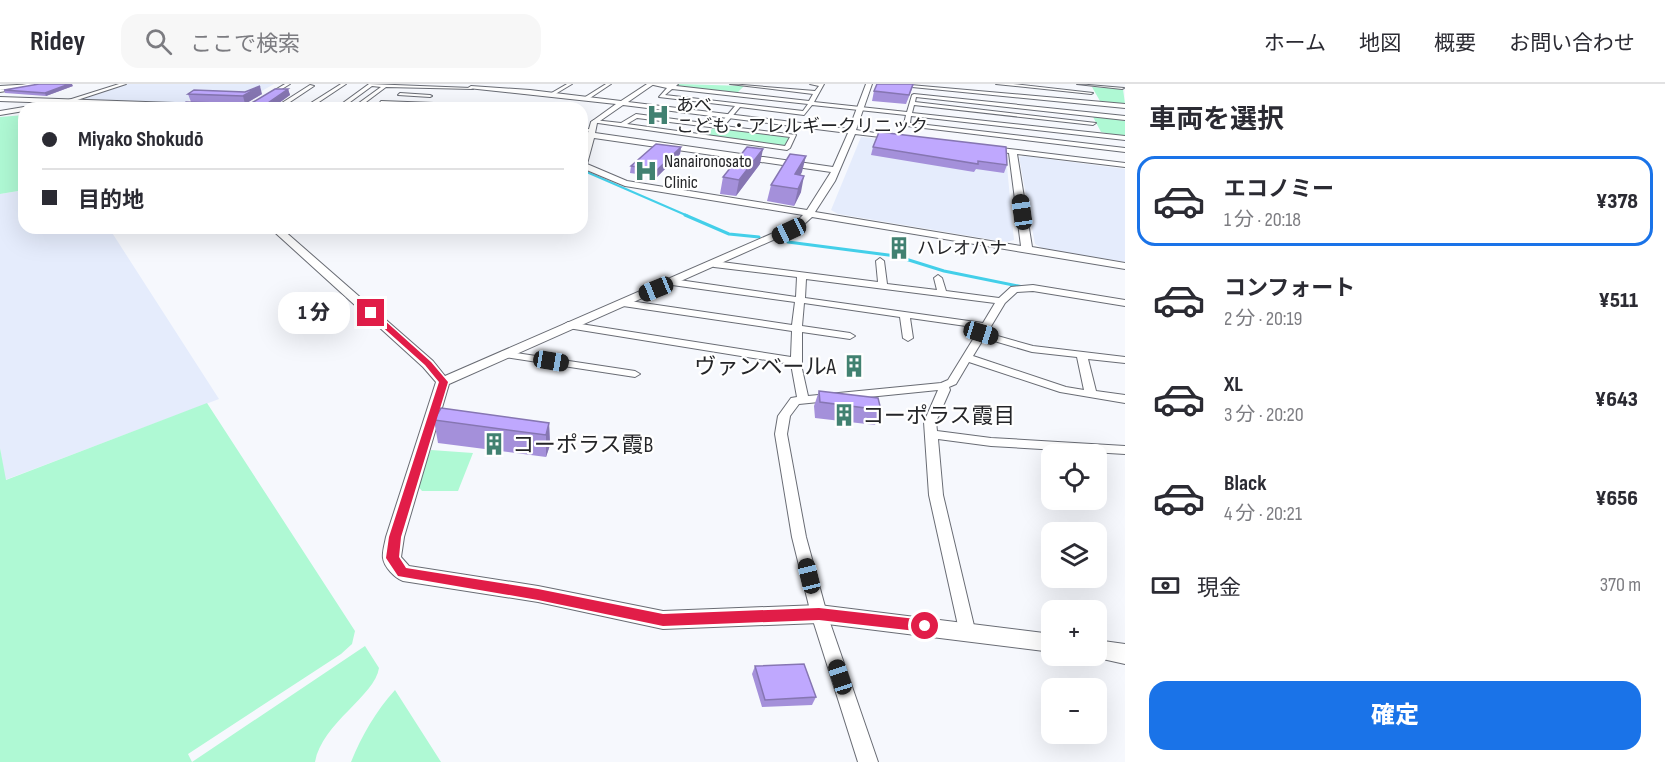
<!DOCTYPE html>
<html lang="ja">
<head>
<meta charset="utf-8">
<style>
  :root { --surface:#fff; --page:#f7f7f7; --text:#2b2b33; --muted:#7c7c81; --line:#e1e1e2; --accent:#1a73e8 }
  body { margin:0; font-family:"Sofia Sans Condensed","Noto Sans JP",sans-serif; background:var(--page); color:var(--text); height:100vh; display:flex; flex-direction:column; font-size:22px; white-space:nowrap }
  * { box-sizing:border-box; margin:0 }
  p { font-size:20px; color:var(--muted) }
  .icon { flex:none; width:33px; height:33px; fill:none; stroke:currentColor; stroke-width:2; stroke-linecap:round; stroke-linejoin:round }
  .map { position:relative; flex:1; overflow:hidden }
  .side { display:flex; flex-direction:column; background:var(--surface); width:540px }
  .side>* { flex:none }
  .top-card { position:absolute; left:18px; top:18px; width:570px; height:132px; border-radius:18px; box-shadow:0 6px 24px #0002; display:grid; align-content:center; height:132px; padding:0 24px; background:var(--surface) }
  .controls { position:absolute; left:1041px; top:360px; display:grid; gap:12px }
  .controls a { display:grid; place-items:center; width:66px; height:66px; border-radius:12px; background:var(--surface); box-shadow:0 6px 24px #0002; font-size:30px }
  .end { position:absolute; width:27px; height:27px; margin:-14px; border:8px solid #e11d48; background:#fff; box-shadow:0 0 0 3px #fff }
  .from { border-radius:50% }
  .bubble { position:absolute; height:42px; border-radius:18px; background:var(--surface); box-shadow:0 6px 24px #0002; font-size:20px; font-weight:800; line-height:42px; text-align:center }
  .car { position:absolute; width:18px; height:36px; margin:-18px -9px; border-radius:8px; box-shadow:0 0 4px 2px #0007; background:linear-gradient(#222 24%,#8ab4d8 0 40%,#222 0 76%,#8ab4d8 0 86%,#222 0) }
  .top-card b { display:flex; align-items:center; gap:21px; height:57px; font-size:22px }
  .top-card b+b { border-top:2px solid var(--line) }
  .top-card i { width:15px; height:15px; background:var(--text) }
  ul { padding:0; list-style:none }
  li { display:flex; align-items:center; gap:18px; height:90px; margin:0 12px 9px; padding:0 12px; border:3px solid transparent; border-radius:18px }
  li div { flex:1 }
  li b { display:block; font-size:22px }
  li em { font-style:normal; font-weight:800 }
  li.current { border-color:var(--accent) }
  li>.icon { width:54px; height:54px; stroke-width:1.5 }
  h2 { padding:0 24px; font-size:27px; line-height:72px }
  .pay { display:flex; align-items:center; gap:15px; height:66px; padding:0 24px; font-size:22px }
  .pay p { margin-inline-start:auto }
  .action { display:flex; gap:12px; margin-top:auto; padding:12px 24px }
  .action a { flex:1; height:69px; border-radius:18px; background:var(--accent); color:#fff; font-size:24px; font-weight:800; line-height:69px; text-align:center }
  header { display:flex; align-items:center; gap:36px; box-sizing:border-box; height:84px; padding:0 30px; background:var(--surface); border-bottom:2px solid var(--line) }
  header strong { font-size:28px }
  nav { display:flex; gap:33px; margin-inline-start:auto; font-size:21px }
  .search { width:420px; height:54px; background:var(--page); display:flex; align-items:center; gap:15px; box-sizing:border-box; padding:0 21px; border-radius:18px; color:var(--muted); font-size:22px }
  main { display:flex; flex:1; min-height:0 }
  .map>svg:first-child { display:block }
  .built { fill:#e5ecfc }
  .green { fill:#aff9d4 }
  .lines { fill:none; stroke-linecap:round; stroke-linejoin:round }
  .stream-far1 { stroke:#43cfe9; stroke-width:2 }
  .stream { stroke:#43cfe9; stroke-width:3 }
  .minor-casing { stroke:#696c74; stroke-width:2 }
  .tertiary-casing { stroke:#696c74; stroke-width:2 }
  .trunk-casing { stroke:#696c74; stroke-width:2 }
  .minor { fill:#fff; fill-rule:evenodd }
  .tertiary { fill:#fff; fill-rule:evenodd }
  .trunk { fill:#fff; fill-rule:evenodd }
  .wall { fill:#a490da }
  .shaded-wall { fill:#8676b2 }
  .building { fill:#bfa8fe; stroke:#8676b2; stroke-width:1.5 }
  .route { fill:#e11d48 }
  .labels { text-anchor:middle; stroke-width:4.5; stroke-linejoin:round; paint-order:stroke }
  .far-poi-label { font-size:18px; fill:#242528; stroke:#fff; text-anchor:start }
  .poi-label { font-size:22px; fill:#242528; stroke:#fff; text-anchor:start }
</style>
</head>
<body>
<header>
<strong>Ridey</strong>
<div class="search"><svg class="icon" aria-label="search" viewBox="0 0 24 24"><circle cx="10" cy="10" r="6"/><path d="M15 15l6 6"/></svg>ここで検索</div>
<nav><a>ホーム</a><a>地図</a><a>概要</a><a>お問い合わせ</a></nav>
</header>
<main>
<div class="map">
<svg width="1125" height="678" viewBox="0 0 1125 678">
  <rect width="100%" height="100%" fill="#f6f8fd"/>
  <path class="built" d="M126,0H274L246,16L194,14L182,20L77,15Z
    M861,53L998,68L1006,72L1014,156L1006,158L838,130L831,126Z
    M1025,72L1125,85V178L1044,165L1035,160L1019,73Z
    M24,106V144H109L219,315L5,396L0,364V110Z"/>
  <path class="green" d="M679,0L744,2L737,9L677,2Z
    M1092,3L1123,5L1125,20L1100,17Z
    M24,31V106L0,110V33Z
    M1092,31L1125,37V53L1101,48Z
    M714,43L784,52L789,54L784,62H779L705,52Z
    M207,319L355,547L352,560L341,570L188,670L192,678L365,562L379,584C375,612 322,639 315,678H0V364L6,396Z
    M431,366L473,369L458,407H422L417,401Z
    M395,606L441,678H351C362,651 376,627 395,606Z"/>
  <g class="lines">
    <path class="stream-far1" d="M582,86L688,132"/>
    <path class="stream" d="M685,131L729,150L759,153
      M788,158L896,172L944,187L1023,203"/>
    <g class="minor-casing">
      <path id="minor" d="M37,0H48L0,8V6Z
        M119,0H126L65,20L30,24L62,18Z
        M285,0H290L269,13L265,12Z
        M341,0H346L310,24H303Z
        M369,0L471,4L473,5L386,3L358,24H352L381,3L372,2L342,24H336Z
        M567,0H572L552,12L548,11Z
        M606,0H611L587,16L582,15Z
        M649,0H678L676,2L809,17L813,10L730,0L815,7L819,2L810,0H824L814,18L907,28L912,11L914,10L1125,32V36L916,13L915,18L1096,39L1093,41L914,21L912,29L1125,52V56L911,32L910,39L1125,64V68L907,42L904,40L906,31L812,21L804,31L740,23L724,42L796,51L790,64L787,66L591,38L594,36L621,39L636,30L719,41L735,22L659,13L667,4ZM672,5L808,20L803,27L665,11ZM637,34L790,53L785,62L627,40Z
        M996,0H1013L1093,9L1091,10Z
        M1077,0L1124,4L1122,5Z
        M310,1L314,2L281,24H274Z
        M400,9L430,11L432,12L430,13L398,11Z
        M381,17L460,20L463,22L460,24L379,20Z
        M24,23L26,24H24V27L0,31V27Z
        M582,44L594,46L582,48Z
        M880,174L884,177L887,200L937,206L934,194L938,191L942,194L946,207L999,214L1011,203L1033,201L1125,216V222L1033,207L1017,208L1005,219L987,249L1033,262L1125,273V279L1088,275L1096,307L1125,311V319L1060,308L969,278L956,300L949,303L950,306L936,338L937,347L991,354L1125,362V370L991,362L938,355L943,411L975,546L973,551L967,553L961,551L959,546L929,411L924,338L938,306L799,320L790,332L787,350L806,453L827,530L878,678H858L811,530L792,453L775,350L778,332L791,314L797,313L791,280L568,244L563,241L568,238L791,273L792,247L623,222L618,219L623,216L792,241L795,218L672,201L668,198L672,195L796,213L797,193L714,183L710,180L714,177L878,198L876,177ZM806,195L995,219L983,239L805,214ZM804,219L900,233L903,254L908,257L913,254L910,234L980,244L948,296L941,299L808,312L802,285V248L850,255L855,252L850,249L802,242ZM984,254L1032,268L1077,273L1084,306L1066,303L973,272Z
        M503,267L635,287L640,290L635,293L499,272L498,270Z"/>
    </g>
    <g class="tertiary-casing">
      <path id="tertiary" d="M27,0H42L12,6L9,4Z
        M647,0H654L628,18L849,45L866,0H872L856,46L901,53L897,55L855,50L835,97L815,128L1021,162L1009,69L984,66V62L1125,79V83L1017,70L1032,163L1125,179V185L812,133L800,144L449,300L404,453L401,473L409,482L538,502L663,527L819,521L1052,550V568L819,539L663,545L538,518L403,497C395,494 384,483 383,474C382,468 385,459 386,453L436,298L423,283L270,144H281L433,277L445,292L794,140L803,131L625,102L582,84V70L591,38L616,20L468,4L471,2L530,6L621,17ZM623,21L848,49L833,83L595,49L597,39ZM594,54L831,88L807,126L627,97L587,80Z
        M899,0L1125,20V24L902,2Z
        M0,13L204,20L207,22L204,24L0,17Z
        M1096,556L1125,560V580L1089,572H1096Z"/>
    </g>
    <g class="trunk-casing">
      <path id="trunk" d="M34,0L30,2L0,6V2Z"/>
    </g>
    <use href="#minor" class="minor"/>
    <use href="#tertiary" class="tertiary"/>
    <use href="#trunk" class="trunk"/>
  </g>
  <path class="wall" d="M914,0L906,20L872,17L874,7Z
    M73,2L46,12L5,9L4,6Z
    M288,5L290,11L272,24H184L250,20Z
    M188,10H262L245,20L191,18Z
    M681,63L680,70L657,93L630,89L631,82Z
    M873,63L1007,81L1004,89L976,85L974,88L871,71Z
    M760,80L736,112L720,110L723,93Z
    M802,88L800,91L801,108L794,122L767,117L771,101Z
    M819,307L881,326L875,341L815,334L814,322Z
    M434,336L549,339L550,361L546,373L438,359Z
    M755,582L816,613L812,621L762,623L752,590Z"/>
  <path class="shaded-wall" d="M69,0H72L73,2L46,12L45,9Z
    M260,2L262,10L245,20L243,12Z
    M288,5L290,11L272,24H262Z
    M681,63L680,70L657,93V86Z
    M763,65L760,80L736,112L739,96Z
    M806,72L802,88L793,104L795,90Z
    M804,92L801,108L794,122L798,105Z
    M549,339L550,361L546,373V351Z"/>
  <path class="building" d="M39,0H69L45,9L4,6Z
    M877,0H913L909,11L874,7Z
    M260,2L243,12L188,10L194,6L245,8Z
    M275,5H288L262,23L226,22L222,24H184L186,18L250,20Z
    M879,48L1006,63L1007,81L978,77V80L873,63Z
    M656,60L681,63L657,86L631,82Z
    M747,63L763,65L739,96L723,93Z
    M790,70L806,72L795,90L804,92L798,105L771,101Z
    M819,307L878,314L881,326L820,318Z
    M441,324L549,339L546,351L434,336Z
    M804,580L816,613L765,616L755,582Z"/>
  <path class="route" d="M368,227H374L431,278L448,298L401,453L399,473L406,484L538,505L663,530L819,524L925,536L930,538V546L925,548L819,536L663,542L538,516L398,492L386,474L389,453L439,298L425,281L368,230Z"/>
  <defs>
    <g id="hospital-bare" transform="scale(1.8)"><path d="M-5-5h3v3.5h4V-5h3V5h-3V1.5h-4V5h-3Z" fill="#418171" stroke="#fff" stroke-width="2.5" paint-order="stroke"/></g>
    <g id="building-bare" transform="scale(1.8)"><path d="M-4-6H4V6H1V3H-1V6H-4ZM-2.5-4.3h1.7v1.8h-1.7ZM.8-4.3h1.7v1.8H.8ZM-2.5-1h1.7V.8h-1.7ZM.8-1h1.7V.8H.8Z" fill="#418171" stroke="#fff" stroke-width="2.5" paint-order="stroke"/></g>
  </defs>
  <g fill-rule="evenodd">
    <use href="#hospital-bare" x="658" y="31"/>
    <use href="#hospital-bare" x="646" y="87"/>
    <use href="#building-bare" x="899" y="164"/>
    <use href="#building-bare" x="854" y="282"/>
    <use href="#building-bare" x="844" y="331"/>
    <use href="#building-bare" x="494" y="360"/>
  </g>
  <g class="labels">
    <g class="far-poi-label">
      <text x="676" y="27">あべ<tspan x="676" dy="21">こども・アレルギークリニック</tspan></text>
      <text x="664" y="83">Nanaironosato<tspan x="664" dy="21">Clinic</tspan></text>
      <text x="917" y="170">ハレオハナ</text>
    </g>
    <g class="poi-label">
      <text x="836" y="290" text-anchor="end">ヴァンベールA</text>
      <text x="862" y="339">コーポラス霞目</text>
      <text x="512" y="368">コーポラス霞B</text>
    </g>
  </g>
</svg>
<div class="controls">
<a><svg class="icon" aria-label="locate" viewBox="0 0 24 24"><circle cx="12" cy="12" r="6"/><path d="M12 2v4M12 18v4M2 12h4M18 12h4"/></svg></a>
<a><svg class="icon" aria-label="layers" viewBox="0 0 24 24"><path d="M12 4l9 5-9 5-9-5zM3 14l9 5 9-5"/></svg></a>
<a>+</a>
<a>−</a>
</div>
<i class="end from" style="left:925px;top:542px"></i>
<i class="end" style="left:371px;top:229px"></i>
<div class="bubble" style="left:278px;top:208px;width:72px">1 分</div>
<i class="car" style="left:1022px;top:128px;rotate:352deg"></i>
<i class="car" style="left:789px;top:147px;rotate:245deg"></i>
<i class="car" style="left:656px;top:205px;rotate:248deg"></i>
<i class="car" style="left:981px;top:249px;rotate:107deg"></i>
<i class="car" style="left:551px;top:277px;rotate:99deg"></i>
<i class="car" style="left:809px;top:492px;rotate:346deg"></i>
<i class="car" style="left:840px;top:593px;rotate:342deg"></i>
<div class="top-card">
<b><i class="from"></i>Miyako Shokudō</b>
<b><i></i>目的地</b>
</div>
</div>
<section class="side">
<h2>車両を選択</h2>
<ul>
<li class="current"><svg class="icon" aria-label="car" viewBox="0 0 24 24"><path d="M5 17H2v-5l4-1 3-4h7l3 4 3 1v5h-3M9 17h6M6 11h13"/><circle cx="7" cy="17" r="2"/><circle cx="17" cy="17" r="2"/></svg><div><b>エコノミー</b><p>1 分 · 20:18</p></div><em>¥378</em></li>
<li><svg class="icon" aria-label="car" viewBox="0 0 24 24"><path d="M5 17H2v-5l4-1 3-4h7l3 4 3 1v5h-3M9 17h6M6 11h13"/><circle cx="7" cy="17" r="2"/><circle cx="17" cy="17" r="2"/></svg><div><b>コンフォート</b><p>2 分 · 20:19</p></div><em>¥511</em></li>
<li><svg class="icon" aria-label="car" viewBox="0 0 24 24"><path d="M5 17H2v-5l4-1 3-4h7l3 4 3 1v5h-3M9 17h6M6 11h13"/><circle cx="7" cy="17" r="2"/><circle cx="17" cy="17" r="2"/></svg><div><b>XL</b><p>3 分 · 20:20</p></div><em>¥643</em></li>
<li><svg class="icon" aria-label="car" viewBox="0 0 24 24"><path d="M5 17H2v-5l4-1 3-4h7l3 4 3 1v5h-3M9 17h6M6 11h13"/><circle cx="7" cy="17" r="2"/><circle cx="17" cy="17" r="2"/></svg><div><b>Black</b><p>4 分 · 20:21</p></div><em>¥656</em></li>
</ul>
<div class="pay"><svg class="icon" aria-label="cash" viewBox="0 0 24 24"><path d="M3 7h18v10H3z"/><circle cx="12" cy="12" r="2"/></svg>現金<p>370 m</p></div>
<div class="action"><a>確定</a></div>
</section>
</main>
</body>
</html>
